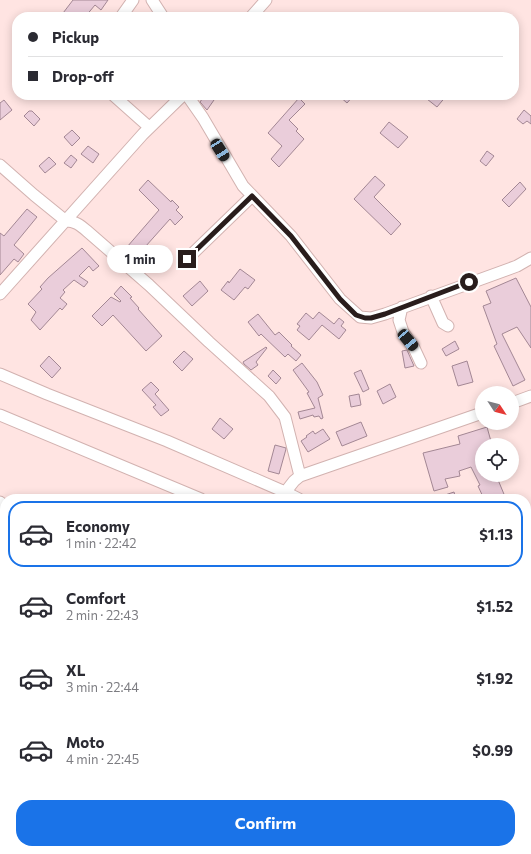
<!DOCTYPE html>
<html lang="en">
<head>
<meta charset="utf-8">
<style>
  :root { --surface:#fff; --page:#f7f7f7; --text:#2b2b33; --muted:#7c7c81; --line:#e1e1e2; --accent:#1a73e8 }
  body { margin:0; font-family:Commissioner,sans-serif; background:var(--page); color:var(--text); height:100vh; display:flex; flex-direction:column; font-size:15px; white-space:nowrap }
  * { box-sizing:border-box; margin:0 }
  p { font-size:13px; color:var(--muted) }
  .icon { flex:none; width:22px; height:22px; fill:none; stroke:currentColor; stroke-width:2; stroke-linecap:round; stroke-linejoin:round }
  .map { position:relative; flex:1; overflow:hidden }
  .sheet { position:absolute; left:0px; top:494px; width:531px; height:360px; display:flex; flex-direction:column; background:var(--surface); border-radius:16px 16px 0 0; box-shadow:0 2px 10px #0003 }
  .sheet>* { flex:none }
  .top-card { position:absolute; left:12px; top:12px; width:507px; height:88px; border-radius:16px; box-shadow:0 2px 10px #0003; display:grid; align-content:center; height:88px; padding:0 16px; background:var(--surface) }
  .needle { width:26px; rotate:126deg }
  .fabs { position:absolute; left:475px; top:386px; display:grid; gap:8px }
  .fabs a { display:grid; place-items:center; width:44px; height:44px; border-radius:50%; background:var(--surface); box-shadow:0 2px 10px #0003; font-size:20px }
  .end { position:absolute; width:18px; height:18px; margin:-9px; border:5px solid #291d1c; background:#fff; box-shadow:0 0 0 2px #fff }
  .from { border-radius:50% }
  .bubble { position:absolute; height:28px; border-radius:14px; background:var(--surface); box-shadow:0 2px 10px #0003; font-size:13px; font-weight:700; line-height:28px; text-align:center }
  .car { position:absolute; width:12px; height:24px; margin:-12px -6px; border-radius:5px; box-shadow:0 0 3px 1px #0007; background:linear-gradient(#222 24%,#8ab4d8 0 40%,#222 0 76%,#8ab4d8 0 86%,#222 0) }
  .top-card b { display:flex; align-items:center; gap:14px; height:38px; font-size:15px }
  .top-card b+b { border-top:1px solid var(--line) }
  .top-card i { width:10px; height:10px; background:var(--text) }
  ul { padding:7px 0 0; list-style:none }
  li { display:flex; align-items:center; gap:12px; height:66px; margin:0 8px 6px; padding:0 8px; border:2px solid transparent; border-radius:16px }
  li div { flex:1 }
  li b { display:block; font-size:15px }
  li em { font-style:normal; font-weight:700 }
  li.active { border-color:var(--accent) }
  li>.icon { width:36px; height:36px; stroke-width:1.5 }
  .button { display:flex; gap:8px; margin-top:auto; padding:8px 16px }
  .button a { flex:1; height:46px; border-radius:16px; background:var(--accent); color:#fff; font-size:16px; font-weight:700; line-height:46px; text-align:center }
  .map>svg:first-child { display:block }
  .building { fill:#eacdda; stroke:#a38794 }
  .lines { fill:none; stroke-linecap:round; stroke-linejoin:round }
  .minor-casing { stroke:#d2b2b0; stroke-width:13 }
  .minor { stroke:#fff; stroke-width:11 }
  .route { stroke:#291d1c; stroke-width:5 }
</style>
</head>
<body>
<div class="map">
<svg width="531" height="854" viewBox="0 0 531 854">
  <rect width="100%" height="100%" fill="#ffe4e2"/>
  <path class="building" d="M73,0H108L101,10L95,5L85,17H60Z
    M205,95H208L214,100L207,110L200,102Z
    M338,95H354L347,103Z
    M422,95H447L437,107Z
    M299,98L305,104L289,120L298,129L296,131L304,139L279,167L271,159L282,146L268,133Z
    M4,100L12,110L0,120V103Z
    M524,110L531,116V124L527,121L523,124L517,119Z
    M29,111H32L40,119L34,126L24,116Z
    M389,122L408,137L398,148L380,133Z
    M72,130L80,138L72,146L64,137Z
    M88,146L99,154L93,163L81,154Z
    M487,151L494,156L486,166L480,161Z
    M71,155L77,160L71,168L64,163Z
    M49,157L56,164L45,173L39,166Z
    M375,176L385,185L374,197L401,224L391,235L354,199Z
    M148,180L171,202L172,200L179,207L176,210L183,217L175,225L170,219L137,256L127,247L159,210L139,190Z
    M520,182L526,189L509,207L502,200Z
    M27,209L37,217L14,245L24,254L18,262L14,259L0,275V233L4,236Z
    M82,248L99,266L93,271L89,266L79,276L88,282L84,287L74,280L63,290L65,292L60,298L67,304L62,310L60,308L40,330L31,320L36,312L28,304L42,289L40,287L48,278Z
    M240,269L255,280L248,289L245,287L234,300L221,290L228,281L229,283Z
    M516,278L531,307V348L517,327L502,334L525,380L513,386L494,346L497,344L483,306L491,303L486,291Z
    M200,281L208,291L192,306L183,296Z
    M121,286L132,297L130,298L139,308L138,309L162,336L146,351L113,315L102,326L92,316L111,297L120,302L121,301L114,294Z
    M319,312L334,324L339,318L344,322L341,326L346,330L339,339L322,325L309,340L297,330L300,326L297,324L306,313L313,319Z
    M258,314L275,335L279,332L292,345L291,346L301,355L296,361L288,354L285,357L261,334L259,336L248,322Z
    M455,341L459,349L446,356L442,349Z
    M266,347L267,348L256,362L258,365L251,370L244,364L243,362Z
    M407,350L414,366L405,368L402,351Z
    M184,351L193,359L182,371L173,362Z
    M49,356L61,368L52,378L40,366Z
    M467,361L473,382L458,386L452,366Z
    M302,363L317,382L323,395L318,398L323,418L321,419L319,416L314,417L313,415L300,419L298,412L315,408L307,393L309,392L293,370Z
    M273,370L281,378L276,384L268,376Z
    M361,370L369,389L363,392L354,373Z
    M151,382L159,390L155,394L169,410L161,416L153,407L156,405L142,390Z
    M390,384L396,397L383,404L377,391Z
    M359,394L361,405L351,407L349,396Z
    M220,418L233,429L224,439L212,429Z
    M361,422L367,436L342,446L336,432Z
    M487,427L492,445H482V475H496L506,499H484L478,486L480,485L471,467L459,471L460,476L445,479L448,487L434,491L423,453L460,444L458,436Z
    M323,429L330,439L308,452L301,441L307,437L306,436L313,431L315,434Z
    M275,445L286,448V449L279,474L268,471Z
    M454,492L456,499H436V498Z"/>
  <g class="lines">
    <g class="minor-casing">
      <path id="minor" d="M152,0L163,17
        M121,17L133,0
        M251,17L266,0
        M113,95L149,127
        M187,95L203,118L243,186L291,236L340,299L360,317L371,318L385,314L517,266L531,258
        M0,165L34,195L66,221C75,221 80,225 87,231L149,285L209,342L269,396L285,417L300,476
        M187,259L252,196
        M0,294L143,134L183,95
        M431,296L443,323L448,326
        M402,307L399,320L403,332L414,348L421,363
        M0,374L47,394L167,441L285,492L299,499
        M512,403L531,396
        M0,415L201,499
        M280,499L294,481L300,476L482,413
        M0,502L5,507
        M526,525L531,524
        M526,597L531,600
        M526,637L531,639
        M526,660L531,657
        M0,669L5,673
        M526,784L531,782
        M0,834L5,839
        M17,849L22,854"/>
    </g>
    <use href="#minor" class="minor"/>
  </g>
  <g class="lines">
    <path class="route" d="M187,259L252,196L291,236L340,299L356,315L365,318H371L385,314L469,282"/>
  </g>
</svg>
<div class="fabs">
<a><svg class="needle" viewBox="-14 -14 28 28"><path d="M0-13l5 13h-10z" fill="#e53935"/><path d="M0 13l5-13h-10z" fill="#7c7c81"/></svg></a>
<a><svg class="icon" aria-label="locate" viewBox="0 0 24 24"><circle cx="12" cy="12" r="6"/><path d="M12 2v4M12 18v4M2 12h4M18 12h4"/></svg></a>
</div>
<i class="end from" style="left:469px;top:282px"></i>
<i class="end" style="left:187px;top:259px"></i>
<div class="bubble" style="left:107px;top:245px;width:66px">1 min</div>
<i class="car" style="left:220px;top:150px;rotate:148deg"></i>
<i class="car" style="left:408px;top:340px;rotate:140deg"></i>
<div class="top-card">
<b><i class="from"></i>Pickup</b>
<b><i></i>Drop-off</b>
</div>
<section class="sheet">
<ul>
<li class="active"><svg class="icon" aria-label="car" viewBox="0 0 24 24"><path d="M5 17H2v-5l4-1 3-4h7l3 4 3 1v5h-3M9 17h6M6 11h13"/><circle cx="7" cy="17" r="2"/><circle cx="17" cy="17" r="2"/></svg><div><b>Economy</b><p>1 min · 22:42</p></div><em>$1.13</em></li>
<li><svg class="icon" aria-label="car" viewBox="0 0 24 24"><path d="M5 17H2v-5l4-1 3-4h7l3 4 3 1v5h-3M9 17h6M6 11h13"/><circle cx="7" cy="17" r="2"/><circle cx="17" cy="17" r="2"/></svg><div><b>Comfort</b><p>2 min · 22:43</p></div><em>$1.52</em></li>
<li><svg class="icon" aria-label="car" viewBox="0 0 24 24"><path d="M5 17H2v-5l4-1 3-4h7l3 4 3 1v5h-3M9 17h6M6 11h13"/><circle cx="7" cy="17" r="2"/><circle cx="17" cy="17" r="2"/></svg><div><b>XL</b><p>3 min · 22:44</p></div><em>$1.92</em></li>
<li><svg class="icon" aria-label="car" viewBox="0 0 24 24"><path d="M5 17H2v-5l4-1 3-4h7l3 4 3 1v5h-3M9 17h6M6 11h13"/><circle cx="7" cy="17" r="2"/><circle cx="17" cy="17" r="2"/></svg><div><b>Moto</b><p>4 min · 22:45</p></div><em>$0.99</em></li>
</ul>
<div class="button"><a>Confirm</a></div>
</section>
</div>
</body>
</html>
